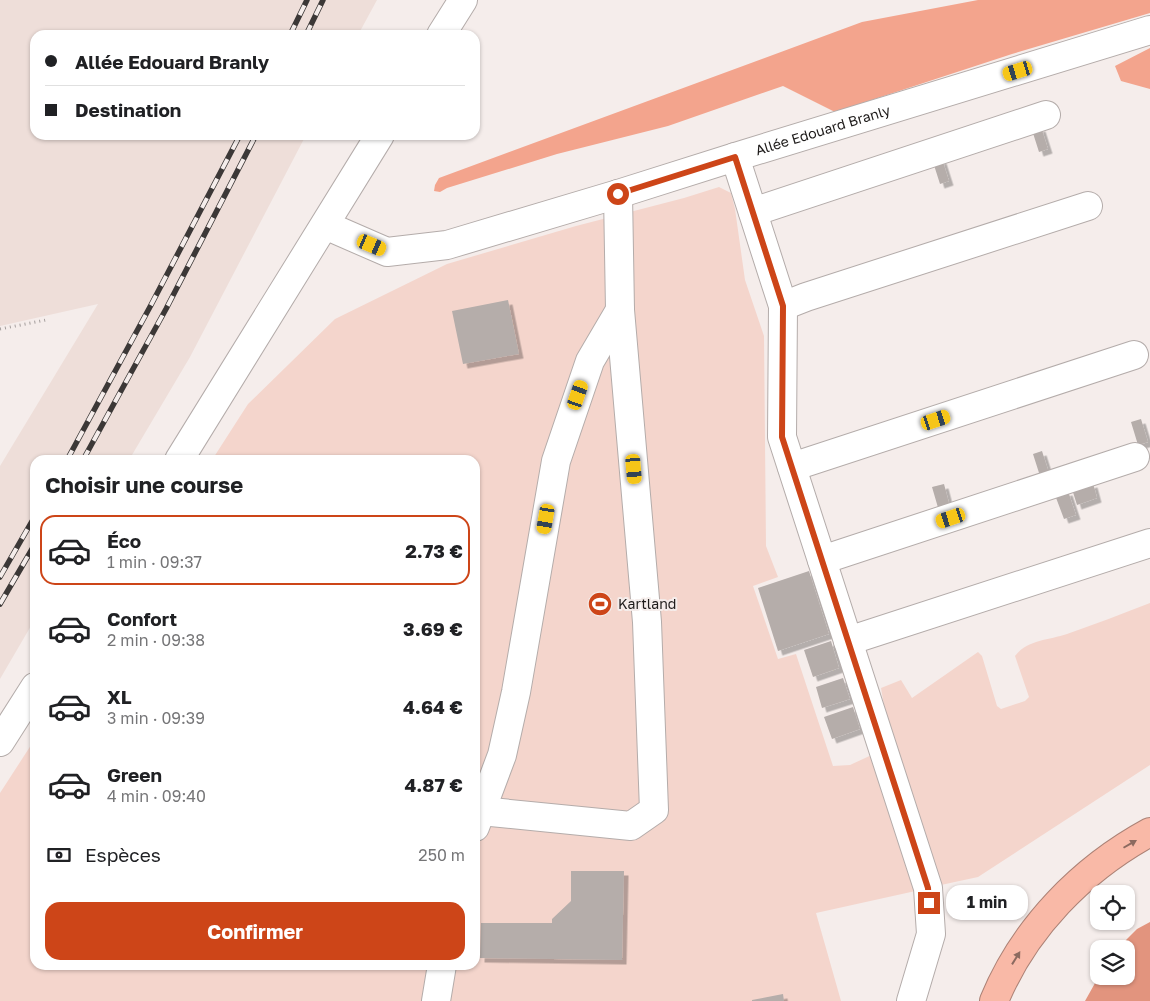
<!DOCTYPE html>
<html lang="fr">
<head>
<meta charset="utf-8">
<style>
  :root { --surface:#fff; --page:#f6f6f6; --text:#202124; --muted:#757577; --line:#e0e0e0; --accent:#cd4518 }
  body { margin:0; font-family:"Golos Text",sans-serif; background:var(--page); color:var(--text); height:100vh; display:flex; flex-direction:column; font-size:19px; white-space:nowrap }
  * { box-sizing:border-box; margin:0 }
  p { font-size:16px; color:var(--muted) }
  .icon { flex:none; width:28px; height:28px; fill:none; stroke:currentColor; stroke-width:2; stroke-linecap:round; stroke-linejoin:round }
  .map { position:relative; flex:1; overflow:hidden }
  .side { position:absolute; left:30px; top:455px; width:450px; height:515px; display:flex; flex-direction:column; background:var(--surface); border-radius:15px; box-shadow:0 1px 4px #0004 }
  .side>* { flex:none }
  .hud { position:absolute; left:30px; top:30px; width:450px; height:110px; border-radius:15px; box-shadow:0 1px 4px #0004; display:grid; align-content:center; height:110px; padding:0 15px; background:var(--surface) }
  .buttons { position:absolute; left:1090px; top:885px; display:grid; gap:10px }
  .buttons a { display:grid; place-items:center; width:45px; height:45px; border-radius:10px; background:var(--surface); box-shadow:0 1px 4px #0004; font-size:25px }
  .end { position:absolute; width:22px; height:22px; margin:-11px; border:6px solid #cd4518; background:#fff; box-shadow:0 0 0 2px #fff }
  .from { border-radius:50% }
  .bubble { position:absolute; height:35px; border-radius:15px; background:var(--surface); box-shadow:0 1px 4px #0004; font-size:16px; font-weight:700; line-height:35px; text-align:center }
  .car { position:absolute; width:15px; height:30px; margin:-15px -8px; border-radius:6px; box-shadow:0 0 4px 1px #0007; background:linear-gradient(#f5c518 24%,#345 0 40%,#f5c518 0 76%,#345 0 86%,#f5c518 0) }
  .hud b { display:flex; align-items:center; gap:18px; height:48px; font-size:19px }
  .hud b+b { border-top:1px solid var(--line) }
  .hud i { width:12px; height:12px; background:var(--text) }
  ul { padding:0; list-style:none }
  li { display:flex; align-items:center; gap:15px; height:70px; margin:0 10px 8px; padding:0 5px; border:2px solid transparent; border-radius:15px }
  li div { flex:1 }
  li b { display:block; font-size:19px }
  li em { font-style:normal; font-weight:700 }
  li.current { border-color:var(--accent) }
  li>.icon { width:45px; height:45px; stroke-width:1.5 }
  h2 { padding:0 15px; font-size:22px; line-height:60px }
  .pay { display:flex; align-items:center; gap:12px; height:55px; padding:0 15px; font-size:19px }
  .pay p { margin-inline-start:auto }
  .primary-button { display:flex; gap:10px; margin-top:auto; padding:10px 15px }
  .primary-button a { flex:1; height:58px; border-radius:15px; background:var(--accent); color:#fff; font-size:20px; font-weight:700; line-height:58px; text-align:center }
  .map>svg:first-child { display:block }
  .built { fill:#eeded9 }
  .green { fill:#f4d5cc }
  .forest { fill:#f3a48d }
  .water { fill:#e2947e }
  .building { fill:#b5adaa; filter:url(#shadow) }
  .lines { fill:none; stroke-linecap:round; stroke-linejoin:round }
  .minor-casing { stroke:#b4acaa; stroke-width:30 }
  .highway-casing { stroke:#ac8276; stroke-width:30 }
  .path { stroke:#a49e9d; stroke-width:3; stroke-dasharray:1 4; stroke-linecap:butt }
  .minor { stroke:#fff; stroke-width:28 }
  .highway { stroke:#f9b9a7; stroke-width:28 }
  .rail-casing { stroke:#3c3837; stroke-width:5.5 }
  .rail { stroke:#f5edeb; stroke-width:4; stroke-dasharray:11; stroke-linecap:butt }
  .oneway { fill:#8c6a60 }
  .route { stroke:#cd4518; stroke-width:6 }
  .labels { text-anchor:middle; stroke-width:4; stroke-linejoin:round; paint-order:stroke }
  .street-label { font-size:14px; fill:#1e1b1a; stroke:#f5edeb }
  .poi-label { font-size:14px; fill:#1e1b1a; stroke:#f5edeb; text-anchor:start }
</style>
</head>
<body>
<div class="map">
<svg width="1150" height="1001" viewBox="0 0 1150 1001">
  <defs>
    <filter id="shadow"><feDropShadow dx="4.5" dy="4.5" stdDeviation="0" flood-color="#0004"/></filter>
  </defs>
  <rect width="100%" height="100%" fill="#f5edeb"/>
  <path class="built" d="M0,0H377L358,35H35V135H306L190,357L129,460H35V619L0,679V466L98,304L0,326Z"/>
  <path class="green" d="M719,187L731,193L735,209L745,280L764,336L766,546L778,577L753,586L778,659L796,654L833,766L850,765L876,753L920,890L816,913L841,1001H0V793L35,739V965H475V460H212L248,404L335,319L447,264L576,226L684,198Z
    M1150,603V765L978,877L941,885L886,717L881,688L901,680L912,698L978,652L982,656L997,706L1001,709L1025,701L1029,697L1015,656C1027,640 1049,640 1067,634C1095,624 1122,614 1150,603Z"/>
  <path class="forest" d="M978,0H1150V13L1012,54L835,112L783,86L668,126L557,154L447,188L440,192L434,191L435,185L439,178L862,22Z
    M1150,48V89L1121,81L1115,66Z"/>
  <path class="water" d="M1150,922V1001H1085L1099,976H1126V949H1117L1137,929Z"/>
  <path class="building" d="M1041,127L1048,149L1039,152L1032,130Z
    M942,159L949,181L940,184L933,162Z
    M508,300L519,354L463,364L452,311Z
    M1141,419L1148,442L1138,445L1131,422Z
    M1042,451L1049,473L1040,476L1033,454Z
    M1093,483L1097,498L1077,505L1072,489Z
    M944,484L950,507L939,511L932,487Z
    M1068,491L1076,515L1064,519L1055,495Z
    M809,571L829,634L778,651L758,588Z
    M831,641L839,668L813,677L804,650Z
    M843,678L850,699L822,708L816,687Z
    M853,707L860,729L832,739L824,717Z
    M571,871H624L622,960L480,958L481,923H552V919L571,901Z
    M783,994L784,1001H752V1000Z"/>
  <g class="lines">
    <g class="minor-casing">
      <g id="minor">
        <path d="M441,35L463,0"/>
        <path d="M735,157L783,306L782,437L928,888L931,934L911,1001"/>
        <path d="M753,212L1046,115"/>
        <path id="s1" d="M325,225L387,252L447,245L618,194L735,157L1150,30"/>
        <path d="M783,306L806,297L1088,206"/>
        <path d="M179,460L380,135"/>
        <path d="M792,467L1134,355"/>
        <path d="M822,560L1135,457"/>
        <path d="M848,641L1150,543"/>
        <path d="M0,742L35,687"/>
        <path d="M481,811L631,826L654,810L647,622L620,310L618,194"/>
        <path d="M475,827L502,755L516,692L556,461L590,361L620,310"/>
        <path d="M436,1001L442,965"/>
      </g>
    </g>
    <g class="highway-casing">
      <path id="highway" d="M994,1001C1024,928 1082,869 1150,832"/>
    </g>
    <path class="path" d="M0,329L46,320"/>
    <use href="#minor" class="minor"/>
    <use href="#highway" class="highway"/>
    <g class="rail-casing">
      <path id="rail" d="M290,35L307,0
        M306,35L323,0
        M67,460L151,305L240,135
        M83,460L166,309L256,135
        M0,577L35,516
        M0,604L35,544"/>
    </g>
    <use href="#rail" class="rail"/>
  </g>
  <defs><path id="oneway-solid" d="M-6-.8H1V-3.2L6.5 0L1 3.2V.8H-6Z" transform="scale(1.25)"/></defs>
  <g class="oneway">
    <use href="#oneway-solid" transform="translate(1130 844) rotate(-30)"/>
    <use href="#oneway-solid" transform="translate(1016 958) rotate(-58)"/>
  </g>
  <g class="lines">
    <path class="route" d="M618,194L735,157L783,306L782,437L928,888L929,903"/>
  </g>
  <defs>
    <g id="stadium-disc" transform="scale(1.25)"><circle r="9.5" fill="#cd4518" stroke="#f5edeb"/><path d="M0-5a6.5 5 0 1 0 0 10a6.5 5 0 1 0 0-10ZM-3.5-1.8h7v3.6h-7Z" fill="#fff"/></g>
  </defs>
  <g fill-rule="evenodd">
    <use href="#stadium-disc" x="600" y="604"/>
  </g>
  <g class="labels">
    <g class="street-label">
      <text dy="5" stroke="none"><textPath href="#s1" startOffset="521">Allée Edouard Branly</textPath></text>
    </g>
    <g class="poi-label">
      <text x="618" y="609">Kartland</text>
    </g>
  </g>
</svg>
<div class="buttons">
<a><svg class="icon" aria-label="locate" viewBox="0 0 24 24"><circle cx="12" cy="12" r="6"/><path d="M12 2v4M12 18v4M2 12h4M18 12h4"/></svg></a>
<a><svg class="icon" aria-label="layers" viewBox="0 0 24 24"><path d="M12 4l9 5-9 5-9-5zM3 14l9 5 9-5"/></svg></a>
</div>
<i class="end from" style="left:618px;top:194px"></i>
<i class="end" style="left:929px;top:903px"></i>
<div class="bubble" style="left:946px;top:885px;width:82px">1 min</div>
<i class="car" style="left:1018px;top:71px;rotate:253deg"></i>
<i class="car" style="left:372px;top:245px;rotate:113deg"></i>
<i class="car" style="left:578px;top:395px;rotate:19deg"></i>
<i class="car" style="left:936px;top:420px;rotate:72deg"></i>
<i class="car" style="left:634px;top:469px;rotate:175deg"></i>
<i class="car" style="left:951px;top:518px;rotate:252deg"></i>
<i class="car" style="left:546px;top:519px;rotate:190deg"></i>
<div class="hud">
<b><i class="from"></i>Allée Edouard Branly</b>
<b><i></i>Destination</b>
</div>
<section class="side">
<h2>Choisir une course</h2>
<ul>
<li class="current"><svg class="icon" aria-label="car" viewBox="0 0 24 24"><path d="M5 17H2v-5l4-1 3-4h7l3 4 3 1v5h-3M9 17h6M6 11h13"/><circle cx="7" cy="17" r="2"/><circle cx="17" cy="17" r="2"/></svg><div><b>Éco</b><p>1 min · 09:37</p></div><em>2.73 €</em></li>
<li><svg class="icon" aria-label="car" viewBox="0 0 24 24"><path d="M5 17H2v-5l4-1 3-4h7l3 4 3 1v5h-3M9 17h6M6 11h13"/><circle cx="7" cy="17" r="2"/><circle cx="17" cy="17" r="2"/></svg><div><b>Confort</b><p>2 min · 09:38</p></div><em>3.69 €</em></li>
<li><svg class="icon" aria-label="car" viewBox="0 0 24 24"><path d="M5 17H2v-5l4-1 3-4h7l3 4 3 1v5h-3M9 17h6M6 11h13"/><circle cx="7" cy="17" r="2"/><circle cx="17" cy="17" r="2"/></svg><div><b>XL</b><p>3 min · 09:39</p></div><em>4.64 €</em></li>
<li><svg class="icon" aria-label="car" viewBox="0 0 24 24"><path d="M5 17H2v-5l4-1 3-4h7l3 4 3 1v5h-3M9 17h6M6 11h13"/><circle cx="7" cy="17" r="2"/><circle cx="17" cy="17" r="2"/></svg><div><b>Green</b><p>4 min · 09:40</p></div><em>4.87 €</em></li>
</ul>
<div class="pay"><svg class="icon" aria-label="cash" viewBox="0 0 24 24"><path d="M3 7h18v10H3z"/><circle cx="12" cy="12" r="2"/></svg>Espèces<p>250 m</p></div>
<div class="primary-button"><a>Confirmer</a></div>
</section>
</div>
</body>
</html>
